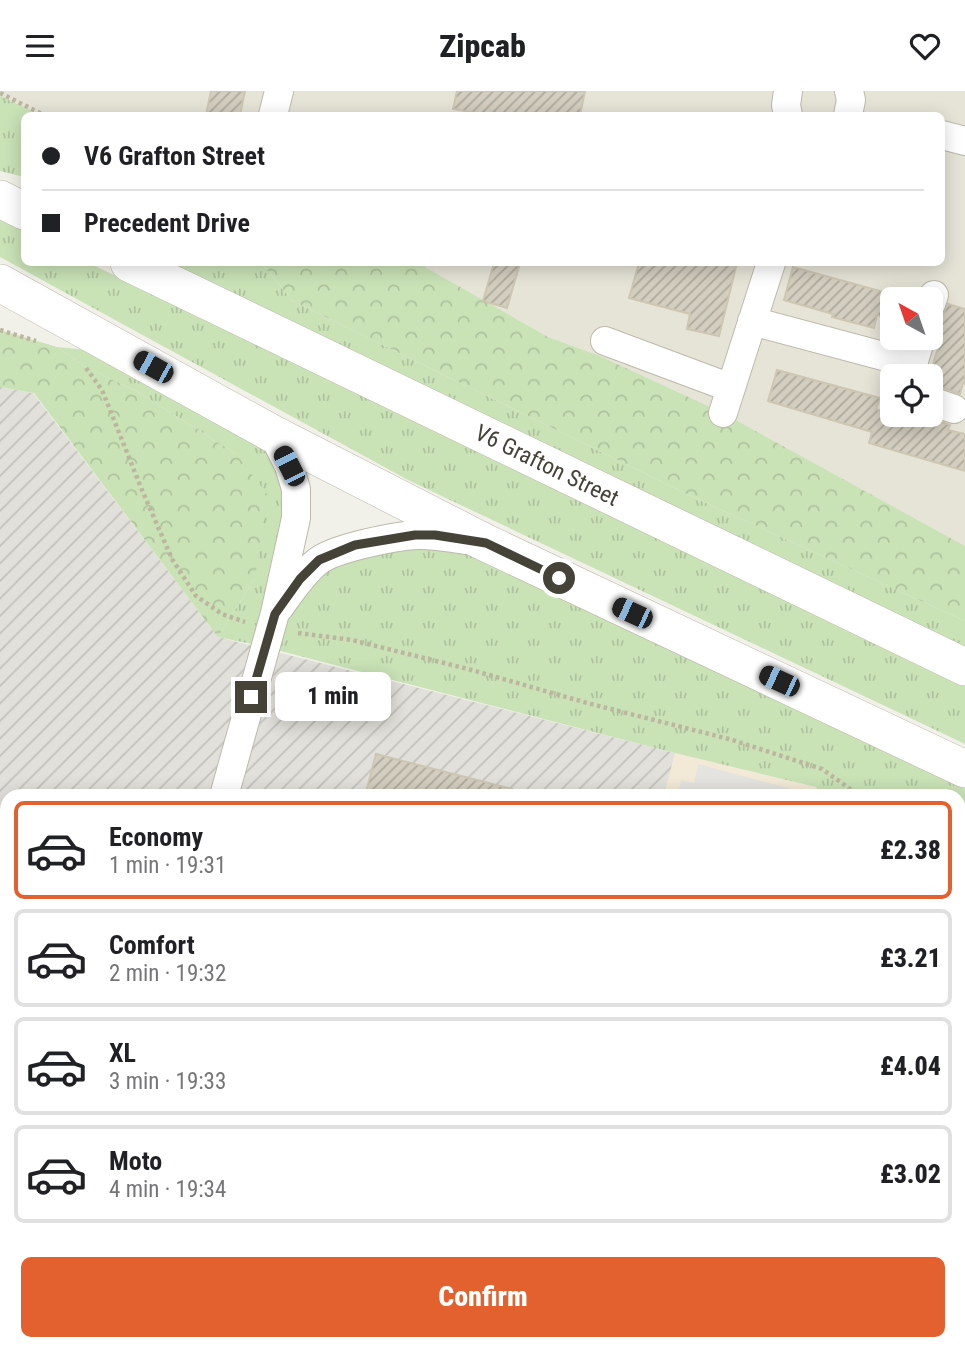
<!DOCTYPE html>
<html lang="en">
<head>
<meta charset="utf-8">
<style>
  :root { --surface:#fff; --page:#f6f6f6; --text:#202124; --muted:#757577; --line:#e0e0e0; --accent:#e3612f }
  body { margin:0; font-family:"Roboto Condensed",sans-serif; background:var(--page); color:var(--text); height:100vh; display:flex; flex-direction:column; font-size:26px; white-space:nowrap }
  * { box-sizing:border-box; margin:0 }
  p { font-size:23px; color:var(--muted) }
  .icon { flex:none; width:38px; height:38px; fill:none; stroke:currentColor; stroke-width:2; stroke-linecap:round; stroke-linejoin:round }
  .map { position:relative; flex:1; overflow:hidden }
  .sheet { position:absolute; left:0px; top:698px; width:966px; height:562px; display:flex; flex-direction:column; background:var(--surface); border-radius:21px 21px 0 0; box-shadow:0 4px 18px #0003 }
  .sheet>* { flex:none }
  .banner { position:absolute; left:21px; top:21px; width:924px; height:154px; border-radius:10px; box-shadow:0 4px 18px #0003; display:grid; align-content:center; height:154px; padding:0 21px; background:var(--surface) }
  .needle { width:46px; rotate:320deg }
  .fabs { position:absolute; left:880px; top:196px; display:grid; gap:14px }
  .fabs a { display:grid; place-items:center; width:63px; height:63px; border-radius:10px; background:var(--surface); box-shadow:0 4px 18px #0003; font-size:35px }
  .end { position:absolute; width:32px; height:32px; margin:-16px; border:9px solid #454238; background:#fff; box-shadow:0 0 0 4px #fff }
  .from { border-radius:50% }
  .bubble { position:absolute; height:49px; border-radius:10px; background:var(--surface); box-shadow:0 4px 18px #0003; font-size:23px; font-weight:800; line-height:49px; text-align:center }
  .car { position:absolute; width:21px; height:42px; margin:-21px -10px; border-radius:9px; box-shadow:0 0 5px 2px #0007; background:linear-gradient(#222 24%,#8ab4d8 0 40%,#222 0 76%,#8ab4d8 0 86%,#222 0) }
  .banner b { display:flex; align-items:center; gap:24px; height:66px; font-size:26px }
  .banner b+b { border-top:2px solid var(--line) }
  .banner i { width:18px; height:18px; background:var(--text) }
  ul { padding:12px 0 0; list-style:none }
  li { display:flex; align-items:center; gap:21px; height:98px; margin:0 14px 10px; padding:0 7px; border:4px solid var(--line); border-radius:10px }
  li div { flex:1 }
  li b { display:block; font-size:26px }
  li em { font-style:normal; font-weight:800 }
  li.current { border-color:var(--accent) }
  li>.icon { width:63px; height:63px; stroke-width:1.5 }
  .primary-button { display:flex; gap:14px; margin-top:auto; padding:14px 21px }
  .primary-button a { flex:1; height:80px; border-radius:10px; background:var(--accent); color:#fff; font-size:28px; font-weight:800; line-height:80px; text-align:center }
  header { display:flex; justify-content:space-between; align-items:center; height:91px; padding:0 21px; background:var(--surface); font-size:32px; font-weight:800 }
  .map>svg:first-child { display:block }
  .residential { fill:#e6e3d7; fill-rule:evenodd }
  .commercial { fill:#f2ead6 }
  .industrial { fill:url(#industrial-furrows) }
  .grass { fill:url(#grass-tufts) }
  .forest { fill:url(#forest-crowns) }
  .parking { fill:#e4e3e0 }
  .building { fill:url(#building-hatch); stroke:#cdc6b3; stroke-width:2 }
  .lines { fill:none; stroke-linecap:round; stroke-linejoin:round }
  .service-casing { stroke:#bdb9ac; stroke-width:16 }
  .minor-casing { stroke:#bdb9ac; stroke-width:30 }
  .tertiary-casing { stroke:#bdb9ac; stroke-width:38 }
  .path { stroke:#bdb69f; stroke-width:4.5; stroke-dasharray:3.5 3.5; stroke-linecap:butt }
  .service { stroke:#fff; stroke-width:14 }
  .minor { stroke:#fff; stroke-width:28 }
  .tertiary { stroke:#fff; stroke-width:37 }
  .route { stroke:#454238; stroke-width:9 }
  .labels { text-anchor:middle; stroke-width:5; stroke-linejoin:round; paint-order:stroke }
  .street-label { font-size:23px; fill:#454238; stroke:#fff }
</style>
</head>
<body>
<header><svg class="icon" aria-label="menu" viewBox="0 0 24 24"><path d="M4 6h16M4 12h16M4 18h16"/></svg>Zipcab<svg class="icon" aria-label="heart" viewBox="0 0 24 24"><path d="M12 20l-8-8c-3-5 5-10 8-4 3-6 11-1 8 4z"/></svg></header>
<div class="map">
<svg width="965" height="1259" viewBox="0 0 965 1259">
  <defs>
    <pattern id="industrial-furrows" width="10" height="10" patternUnits="userSpaceOnUse" patternTransform="scale(1.75)"><rect width="10" height="10" fill="#e2e0da"/><path d="M-1 1l2-2M0 10L10 0M9 11l2-2" fill="none" stroke="#c3c1bc"/></pattern>
    <pattern id="grass-tufts" width="24" height="20" patternUnits="userSpaceOnUse" patternTransform="scale(1.75)"><rect width="24" height="20" fill="#c9e2b6"/><path d="M3 7l-1-3M5 7V3M7 7l1-3M15 17l-1-3M17 17v-4M19 17l1-3" fill="none" stroke="#aec39d"/></pattern>
    <pattern id="forest-crowns" width="20" height="18" patternUnits="userSpaceOnUse" patternTransform="scale(1.75)"><rect width="20" height="18" fill="#c9e2b6"/><path d="M2 6a3 3 0 1 1 6 0M12 15a3 3 0 1 1 6 0" fill="none" stroke="#aec39d"/></pattern>
    <pattern id="building-hatch" width="6" height="6" patternUnits="userSpaceOnUse" patternTransform="scale(1.75)"><rect width="6" height="6" fill="#d3cebf"/><path d="M-1 1l2-2M0 6l6-6M5 7l2-2" fill="none" stroke="#ada99c"/></pattern>
  </defs>
  <rect width="100%" height="100%" fill="#f2f1e9"/>
  <path class="residential" d="M0,0H965V455L723,322L600,265L548,246L418,172H942V24H42L0,5ZM892,208H931V247H892ZM892,285H931V324H892Z"/>
  <path class="commercial" d="M675,662L816,696L822,705H664Z
    M965,1045V1259H908L910,1253H959V1068Z
    M522,1253H870L869,1259H521Z"/>
  <path class="industrial" d="M0,296L33,302L218,546L675,662L664,705H7V1253H522L521,1259H0Z"/>
  <path class="grass" d="M0,5L42,24H24V86L0,80Z
    M0,127L24,139V172H89L965,594V653L408,389L0,166Z
    M139,172H261L293,210L691,405L965,530V576Z
    M57,256L129,263L289,375L286,466L319,469L435,444L965,678V1045L959,1068V899L964,878L959,876V705H822L816,696L675,662L265,556L218,546L255,487L236,363L138,301L86,276Z"/>
  <path class="forest" d="M261,172H418L548,246L600,265L723,322L965,455V530L691,405L293,210Z
    M0,239L57,256L86,276L138,301L236,363L267,403L255,487L218,546L34,302L0,296Z"/>
  <path class="parking" d="M698,673L814,704L815,705H678L681,689L694,692Z
    M140,1253H209L207,1259H138Z"/>
  <path class="building" d="M211,0H245L240,24H206Z
    M457,0H585L580,24H487L453,18Z
    M494,172H520L507,217L483,210Z
    M639,172H737L719,245L687,238L690,223L629,207Z
    M793,176L898,205L897,208H892L891,228L877,224L874,237L832,226L833,223L784,209Z
    M948,213L965,218V293L963,292L960,303L941,296L944,287L930,283L939,254L937,253V243L942,225Z
    M777,279L880,307L876,318L892,324L928,334L930,327L950,334L948,339L965,343V380L869,352L872,341L768,310Z
    M376,663L512,698L511,705H365Z"/>
  <g class="lines">
    <g class="service-casing">
      <path id="service" d="M375,1253L381,1255
        M827,1259L829,1253"/>
    </g>
    <g class="minor-casing">
      <path id="minor" d="M788,0L786,14L788,24
        M273,24L279,0
        M848,24L851,9L849,0
        M942,44L965,50
        M931,213L934,204
        M752,230L913,273L921,247
        M605,250L731,297L771,172
        M931,310L954,318
        M723,322L731,297
        M279,517C290,502 302,483 317,471C333,457 396,445 417,444C434,443 450,447 466,449
        M224,705L275,522L296,427V398L289,375L273,343
        M959,1068L965,1045
        M75,1259L77,1253
        M908,1259L910,1253"/>
    </g>
    <g class="tertiary-casing">
      <path id="tertiary" d="M0,108L24,120
        M129,172L965,576
        M0,192L273,343L486,452L965,678"/>
    </g>
    <path class="path" d="M0,2L44,24
      M0,239L36,250
      M86,277L102,299L142,399L172,468L196,505L222,523L245,531
      M298,542L352,549L468,578L591,613L729,648L822,678L860,705
      M959,856L965,860"/>
    <use href="#service" class="service"/>
    <use href="#minor" class="minor"/>
    <use href="#tertiary" class="tertiary"/>
  </g>
  <g class="lines">
    <path class="route" d="M251,606L275,523L300,488L319,469L355,454L415,444H435L486,452L559,487"/>
  </g>
  <g class="labels">
    <g class="street-label">
      <text transform="translate(547 374) rotate(26)" y="8">V6 Grafton Street</text>
    </g>
  </g>
</svg>
<div class="fabs">
<a><svg class="needle" viewBox="-14 -14 28 28"><path d="M0-13l5 13h-10z" fill="#e53935"/><path d="M0 13l5-13h-10z" fill="#757577"/></svg></a>
<a><svg class="icon" aria-label="locate" viewBox="0 0 24 24"><circle cx="12" cy="12" r="6"/><path d="M12 2v4M12 18v4M2 12h4M18 12h4"/></svg></a>
</div>
<i class="end from" style="left:559px;top:487px"></i>
<i class="end" style="left:251px;top:606px"></i>
<div class="bubble" style="left:275px;top:581px;width:116px">1 min</div>
<i class="car" style="left:153px;top:276px;rotate:299deg"></i>
<i class="car" style="left:289px;top:375px;rotate:333deg"></i>
<i class="car" style="left:632px;top:522px;rotate:295deg"></i>
<i class="car" style="left:779px;top:590px;rotate:295deg"></i>
<div class="banner">
<b><i class="from"></i>V6 Grafton Street</b>
<b><i></i>Precedent Drive</b>
</div>
<section class="sheet">
<ul>
<li class="current"><svg class="icon" aria-label="car" viewBox="0 0 24 24"><path d="M5 17H2v-5l4-1 3-4h7l3 4 3 1v5h-3M9 17h6M6 11h13"/><circle cx="7" cy="17" r="2"/><circle cx="17" cy="17" r="2"/></svg><div><b>Economy</b><p>1 min · 19:31</p></div><em>£2.38</em></li>
<li><svg class="icon" aria-label="car" viewBox="0 0 24 24"><path d="M5 17H2v-5l4-1 3-4h7l3 4 3 1v5h-3M9 17h6M6 11h13"/><circle cx="7" cy="17" r="2"/><circle cx="17" cy="17" r="2"/></svg><div><b>Comfort</b><p>2 min · 19:32</p></div><em>£3.21</em></li>
<li><svg class="icon" aria-label="car" viewBox="0 0 24 24"><path d="M5 17H2v-5l4-1 3-4h7l3 4 3 1v5h-3M9 17h6M6 11h13"/><circle cx="7" cy="17" r="2"/><circle cx="17" cy="17" r="2"/></svg><div><b>XL</b><p>3 min · 19:33</p></div><em>£4.04</em></li>
<li><svg class="icon" aria-label="car" viewBox="0 0 24 24"><path d="M5 17H2v-5l4-1 3-4h7l3 4 3 1v5h-3M9 17h6M6 11h13"/><circle cx="7" cy="17" r="2"/><circle cx="17" cy="17" r="2"/></svg><div><b>Moto</b><p>4 min · 19:34</p></div><em>£3.02</em></li>
</ul>
<div class="primary-button"><a>Confirm</a></div>
</section>
</div>
</body>
</html>
